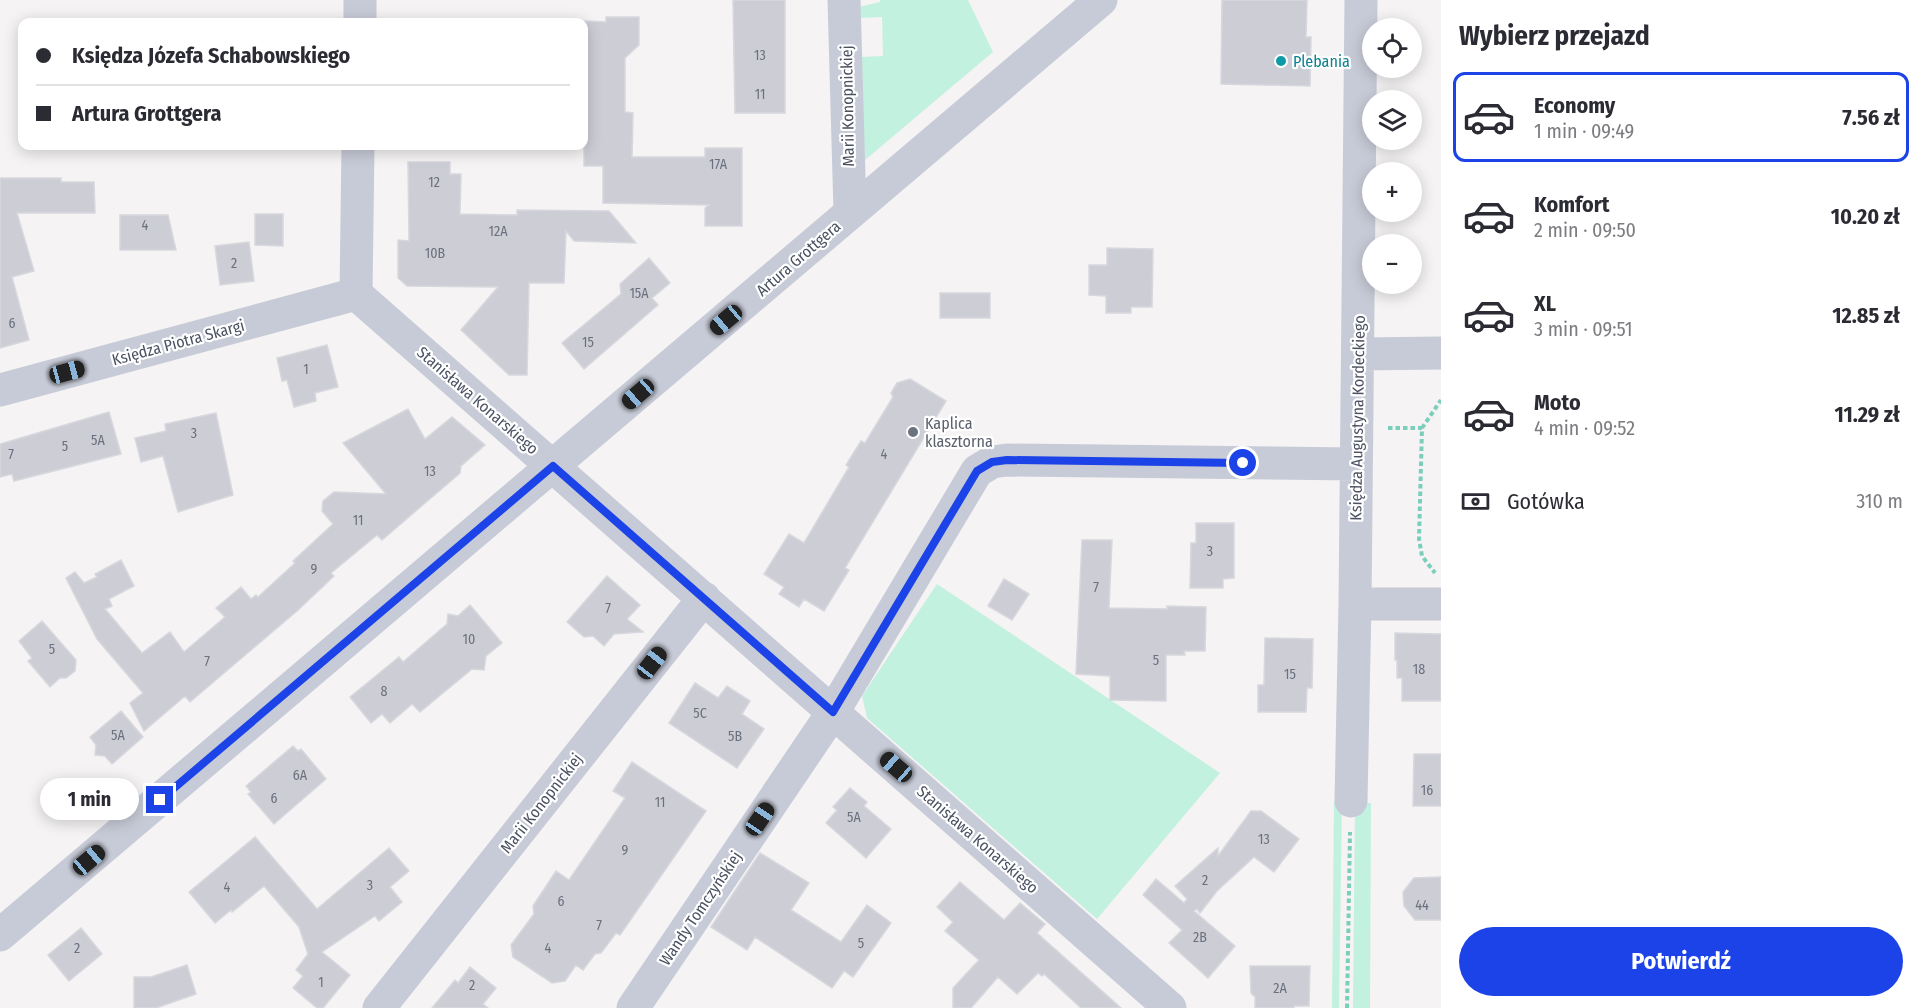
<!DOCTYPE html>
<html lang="pl">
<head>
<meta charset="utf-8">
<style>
  :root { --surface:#fff; --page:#f2f2f3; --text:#2b2b33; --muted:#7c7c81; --line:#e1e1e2; --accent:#1b43e7 }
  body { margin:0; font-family:"Fira Sans Condensed",sans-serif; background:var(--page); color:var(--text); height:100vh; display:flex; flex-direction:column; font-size:22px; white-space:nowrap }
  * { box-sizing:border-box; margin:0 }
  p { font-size:20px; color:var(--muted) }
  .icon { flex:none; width:33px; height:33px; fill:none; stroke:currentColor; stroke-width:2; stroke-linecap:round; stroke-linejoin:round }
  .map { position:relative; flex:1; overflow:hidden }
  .details { display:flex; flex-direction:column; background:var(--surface); width:480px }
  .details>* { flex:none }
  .hud { position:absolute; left:18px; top:18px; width:570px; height:132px; border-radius:12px; box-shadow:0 3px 15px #0003; display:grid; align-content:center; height:132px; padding:0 18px; background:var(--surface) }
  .buttons { position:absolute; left:1362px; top:18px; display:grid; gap:12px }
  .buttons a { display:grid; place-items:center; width:60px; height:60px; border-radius:50%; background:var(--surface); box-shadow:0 3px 15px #0003; font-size:30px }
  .end { position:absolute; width:27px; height:27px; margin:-14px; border:8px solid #1b43e7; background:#fff; box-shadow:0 0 0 3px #fff }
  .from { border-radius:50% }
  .bubble { position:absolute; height:42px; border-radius:21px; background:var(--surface); box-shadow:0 3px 15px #0003; font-size:20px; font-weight:700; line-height:42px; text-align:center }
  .car { position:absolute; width:18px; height:36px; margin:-18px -9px; border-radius:8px; box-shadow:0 0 4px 2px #0007; background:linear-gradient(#222 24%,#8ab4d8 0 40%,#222 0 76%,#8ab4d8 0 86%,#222 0) }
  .hud b { display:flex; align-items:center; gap:21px; height:57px; font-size:22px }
  .hud b+b { border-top:2px solid var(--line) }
  .hud i { width:15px; height:15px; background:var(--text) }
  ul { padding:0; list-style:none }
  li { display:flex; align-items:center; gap:18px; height:90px; margin:0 12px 9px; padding:0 6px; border:3px solid transparent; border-radius:12px }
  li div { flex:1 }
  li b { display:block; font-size:22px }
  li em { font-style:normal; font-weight:700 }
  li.selected { border-color:var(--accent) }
  li>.icon { width:54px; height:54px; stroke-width:1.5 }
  h2 { padding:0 18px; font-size:27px; line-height:72px }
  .pay { display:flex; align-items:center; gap:15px; height:66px; padding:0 18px; font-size:22px }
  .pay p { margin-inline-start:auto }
  .primary-button { display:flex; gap:12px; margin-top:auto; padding:12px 18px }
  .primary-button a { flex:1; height:69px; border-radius:36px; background:var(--accent); color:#fff; font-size:24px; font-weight:700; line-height:69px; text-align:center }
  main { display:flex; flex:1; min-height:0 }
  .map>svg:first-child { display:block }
  .green { fill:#c3f1e0 }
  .building { fill:#cdced5; stroke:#d7d7de; stroke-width:1.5 }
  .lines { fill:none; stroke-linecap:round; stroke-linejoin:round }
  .path { stroke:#7acfba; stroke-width:4; stroke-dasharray:4.5 3; stroke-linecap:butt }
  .street { stroke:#c7cbd7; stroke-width:33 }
  .route { stroke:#1b43e7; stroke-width:8 }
  .culture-dot { fill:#0f9aa8; stroke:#fff; stroke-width:2 }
  .worship-dot { fill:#6b7280; stroke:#fff; stroke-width:2 }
  .labels { text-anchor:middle; stroke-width:4.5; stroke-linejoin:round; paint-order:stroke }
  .number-label { font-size:14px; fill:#6b707e }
  .culture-label { font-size:16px; fill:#0d838f; stroke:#fff; text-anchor:start }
  .street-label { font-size:16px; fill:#4a5161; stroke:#fff }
  .worship-label { font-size:16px; fill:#5b616d; stroke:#fff; text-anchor:start }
</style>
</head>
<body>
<main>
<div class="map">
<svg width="1441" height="1008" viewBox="0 0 1441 1008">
  <rect width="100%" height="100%" fill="#f5f3f3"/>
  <path class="green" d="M880,0H968L993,52L865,160L860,57L883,56L882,17L860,18L859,7L880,2Z
    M937,584L1220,773L1097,919L867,718L862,696Z
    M1334,801H1342L1339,1008H1332Z
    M1355,803H1371L1370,1008H1353Z"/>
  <path class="building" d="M733,0H785V113H735Z
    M1222,0H1307L1306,37H1311L1310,86L1221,84Z
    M606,17H639V45L625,58V112L633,113L632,157H705V148H742V226H705V208L709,205L603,203V166H584V21L606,22Z
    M408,162H450V174H461L460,214L517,215V210L609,211L636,243L574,241L566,231L564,283H529L527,375H509L461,330L498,287L407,286L398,278V240L409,241Z
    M0,178H61V182H94L95,213H17L34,271L12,277L29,340L0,348Z
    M255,214H283V246L255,245Z
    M120,215H168L176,250H120Z
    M249,242L254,281L220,285L215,246Z
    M1107,248L1153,249L1152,307H1131V313H1106V296L1089,295V265H1107Z
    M649,258L670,283L652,298L658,305L584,369L562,343L621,294L620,284Z
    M940,293H990V318H940Z
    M327,345L338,387L315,393L316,401L294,407L287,380L282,381L277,358Z
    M910,379L946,401L845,568L849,570L824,611L804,599L799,607L779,594L784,587L764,574L789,534L804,543L849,467L846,465L861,441L865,443L893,397L891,393L897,383Z
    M408,409L425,439L452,417L485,445L461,466L460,473L382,540L377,535L331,573L334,576L297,611L190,702L185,696L144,731L130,703L143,693L97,639L66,578L75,572L84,583L97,577L95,574L121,560L134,586L109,599L112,606L105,609L142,653L170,632L184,652L225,617L216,608L241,587L251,599L256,595L258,597L295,563L293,561L333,524L322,511L323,501L334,492L386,494L343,443Z
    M109,412L121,454L14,481L12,474L0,477V444Z
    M216,413L233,495L178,512L163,456L141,462L135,438L166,431L165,424Z
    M1196,523H1234V578L1223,579V588H1190L1191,543H1196Z
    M1082,540H1112L1109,608L1167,609V606L1206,607L1205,651H1184L1185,655H1166V701L1110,700V676L1076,674Z
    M607,576L640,605L627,619L643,632L614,634L604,646L593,636L584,637L567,622Z
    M1004,579L1029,594L1012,620L988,606Z
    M470,605L502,643L486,656L484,670L472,669L420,712L412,704L390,723L382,714L371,723L350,697L399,657L403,662L447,624L448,614L458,616Z
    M42,621L76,660L75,671L66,678H60L50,687L28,661L32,658L19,641Z
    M1395,633L1441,634V701H1402V678H1397V660H1395Z
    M1265,638L1313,639L1312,688H1307L1306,712H1258V685H1264Z
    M695,683L718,698L727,686L750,701L742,714L764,729L737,768L669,723Z
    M121,711L143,737L112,764L105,756L95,755L96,745L90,737Z
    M293,746L298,751L301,749L326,779L274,824L248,794L251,792L246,786Z
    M1414,754H1441V806H1413Z
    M632,762L706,811L620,935L616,933L601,953L595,954L583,970L576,965L565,981L552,983L513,957L511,945L534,914L533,906L556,871L569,880L625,798L613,791Z
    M850,788L867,802L864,806L891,829L866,858L826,823L837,810L833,807Z
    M1251,811H1261L1299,839L1274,872L1254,857L1217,891L1200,913L1197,909L1194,911L1235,946L1208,978L1169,943L1182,930L1143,895L1156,879L1184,903L1187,899L1175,886L1218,848V856Z
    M255,837L317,909L389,848L409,871L390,887L402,902L379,921L375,916L322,952L350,975L323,1008H317L293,988L303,976L296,970L308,954L299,927L264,886L232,912L231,910L215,923L189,892Z
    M760,853L809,883L791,910L841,942L867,905L891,923L853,977L844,971L832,988L755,937L747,950L711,927Z
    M1441,877V920H1415L1404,906L1403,892L1414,878Z
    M960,882L1004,920L1020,903L1045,924L1037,933L1121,1008H1081L1044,974L1042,976L1038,973L1017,994L998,977L971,1008H953V988L979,960L945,931L953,922L937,907Z
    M81,928L102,954L69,981L48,955Z
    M187,965L196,994L156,1008H134V977H151Z
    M1250,966H1310L1309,1006H1294V1008H1255V997L1251,993Z
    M470,967L496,988L483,1004L488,1008H432L455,980L458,983Z"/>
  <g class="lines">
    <path class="path" d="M1388,428H1422L1419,539L1422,556L1435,573
      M1422,428L1441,400
      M1347,1008L1350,832"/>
    <path class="street" d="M844,0L850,212
      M360,22V0
      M358,146L356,294L1170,1008
      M1358,354L1441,353
      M0,390L356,294
      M1355,604H1441
      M1351,801L1355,604L1361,0
      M0,935L1101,0
      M379,1008L704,598
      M633,1008L833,712L977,471L992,462L1007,460L1356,464"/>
  </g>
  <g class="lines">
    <path class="route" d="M160,800L553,466L833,712L977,471L992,462L1007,460L1243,463"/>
  </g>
  <circle class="culture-dot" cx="1281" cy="61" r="6"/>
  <circle class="worship-dot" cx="913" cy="432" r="6"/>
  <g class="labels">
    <g class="number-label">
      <text x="760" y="60">13</text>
      <text x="760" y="99">11</text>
      <text x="718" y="169">17A</text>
      <text x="434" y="187">12</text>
      <text x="145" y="230">4</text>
      <text x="498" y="236">12A</text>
      <text x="435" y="258">10B</text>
      <text x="234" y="268">2</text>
      <text x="639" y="298">15A</text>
      <text x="12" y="328">6</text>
      <text x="588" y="347">15</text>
      <text x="306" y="374">1</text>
      <text x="194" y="438">3</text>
      <text x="98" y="445">5A</text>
      <text x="65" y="451">5</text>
      <text x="11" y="459">7</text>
      <text x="884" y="459">4</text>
      <text x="430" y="476">13</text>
      <text x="358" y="525">11</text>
      <text x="1210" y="556">3</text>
      <text x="314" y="574">9</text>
      <text x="1096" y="592">7</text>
      <text x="608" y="613">7</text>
      <text x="469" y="644">10</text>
      <text x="52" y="654">5</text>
      <text x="1156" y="665">5</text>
      <text x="207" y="666">7</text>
      <text x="1419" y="674">18</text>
      <text x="1290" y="679">15</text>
      <text x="384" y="696">8</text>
      <text x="700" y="718">5C</text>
      <text x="118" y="740">5A</text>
      <text x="735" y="741">5B</text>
      <text x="300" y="780">6A</text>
      <text x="1427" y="795">16</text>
      <text x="274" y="803">6</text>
      <text x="660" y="807">11</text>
      <text x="854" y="822">5A</text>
      <text x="1264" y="844">13</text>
      <text x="625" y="855">9</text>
      <text x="1205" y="885">2</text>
      <text x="370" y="890">3</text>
      <text x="227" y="892">4</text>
      <text x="561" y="906">6</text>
      <text x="1422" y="910">44</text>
      <text x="599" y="930">7</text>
      <text x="1200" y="942">2B</text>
      <text x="861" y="948">5</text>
      <text x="77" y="953">2</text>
      <text x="548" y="953">4</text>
      <text x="321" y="987">1</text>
      <text x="472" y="990">2</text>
      <text x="1280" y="993">2A</text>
    </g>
    <g class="culture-label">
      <text x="1293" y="67">Plebania</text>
    </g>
    <g class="street-label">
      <text transform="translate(847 106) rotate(-91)" y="6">Marii Konopnickiej</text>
      <text transform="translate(798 258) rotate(-41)" y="6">Artura Grottgera</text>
      <text transform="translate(178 342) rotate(-15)" y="6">Księdza Piotra Skargi</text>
      <text transform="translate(478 400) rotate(41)" y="6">Stanisława Konarskiego</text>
      <text transform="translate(1357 418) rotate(-89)" y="6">Księdza Augustyna Kordeckiego</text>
      <text transform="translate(541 803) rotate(-52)" y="6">Marii Konopnickiej</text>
      <text transform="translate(978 839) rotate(41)" y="6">Stanisława Konarskiego</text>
      <text transform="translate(700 908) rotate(-56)" y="6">Wandy Tomczyńskiej</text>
    </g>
    <g class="worship-label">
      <text x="925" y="429">Kaplica<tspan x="925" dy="18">klasztorna</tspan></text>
    </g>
  </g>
</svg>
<div class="buttons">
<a><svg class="icon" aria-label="locate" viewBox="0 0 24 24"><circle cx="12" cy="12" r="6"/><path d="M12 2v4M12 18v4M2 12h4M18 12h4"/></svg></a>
<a><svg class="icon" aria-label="layers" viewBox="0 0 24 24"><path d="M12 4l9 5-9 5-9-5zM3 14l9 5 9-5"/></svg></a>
<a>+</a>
<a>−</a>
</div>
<i class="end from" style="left:1243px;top:463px"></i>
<i class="end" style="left:160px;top:800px"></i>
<div class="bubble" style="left:40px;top:778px;width:99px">1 min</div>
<i class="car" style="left:726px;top:320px;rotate:230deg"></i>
<i class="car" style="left:67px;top:372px;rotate:75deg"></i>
<i class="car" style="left:638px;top:394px;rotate:229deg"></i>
<i class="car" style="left:652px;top:663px;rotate:38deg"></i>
<i class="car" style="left:896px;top:767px;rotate:311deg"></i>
<i class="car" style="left:760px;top:819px;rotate:34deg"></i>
<i class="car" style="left:89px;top:860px;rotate:50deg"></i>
<div class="hud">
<b><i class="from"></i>Księdza Józefa Schabowskiego</b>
<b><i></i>Artura Grottgera</b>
</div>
</div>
<section class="details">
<h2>Wybierz przejazd</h2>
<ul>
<li class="selected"><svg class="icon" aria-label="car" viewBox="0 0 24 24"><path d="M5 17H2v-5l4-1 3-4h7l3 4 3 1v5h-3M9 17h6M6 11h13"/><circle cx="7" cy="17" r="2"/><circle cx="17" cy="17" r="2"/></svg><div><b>Economy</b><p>1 min · 09:49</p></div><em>7.56 zł</em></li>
<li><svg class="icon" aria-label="car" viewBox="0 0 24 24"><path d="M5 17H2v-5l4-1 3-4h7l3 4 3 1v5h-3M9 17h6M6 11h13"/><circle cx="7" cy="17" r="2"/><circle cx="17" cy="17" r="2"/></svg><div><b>Komfort</b><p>2 min · 09:50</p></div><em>10.20 zł</em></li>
<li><svg class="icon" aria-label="car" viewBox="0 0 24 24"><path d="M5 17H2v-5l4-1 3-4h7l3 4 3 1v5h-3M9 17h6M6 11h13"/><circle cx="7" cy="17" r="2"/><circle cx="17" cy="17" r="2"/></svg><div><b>XL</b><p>3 min · 09:51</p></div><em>12.85 zł</em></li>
<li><svg class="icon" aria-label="car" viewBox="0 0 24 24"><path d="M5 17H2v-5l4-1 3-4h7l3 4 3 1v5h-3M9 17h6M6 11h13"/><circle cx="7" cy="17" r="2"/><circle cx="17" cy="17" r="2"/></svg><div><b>Moto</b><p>4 min · 09:52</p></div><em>11.29 zł</em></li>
</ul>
<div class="pay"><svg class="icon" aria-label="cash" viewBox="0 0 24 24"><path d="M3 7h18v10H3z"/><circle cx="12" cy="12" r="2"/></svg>Gotówka<p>310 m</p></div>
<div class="primary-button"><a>Potwierdź</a></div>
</section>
</main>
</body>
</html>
